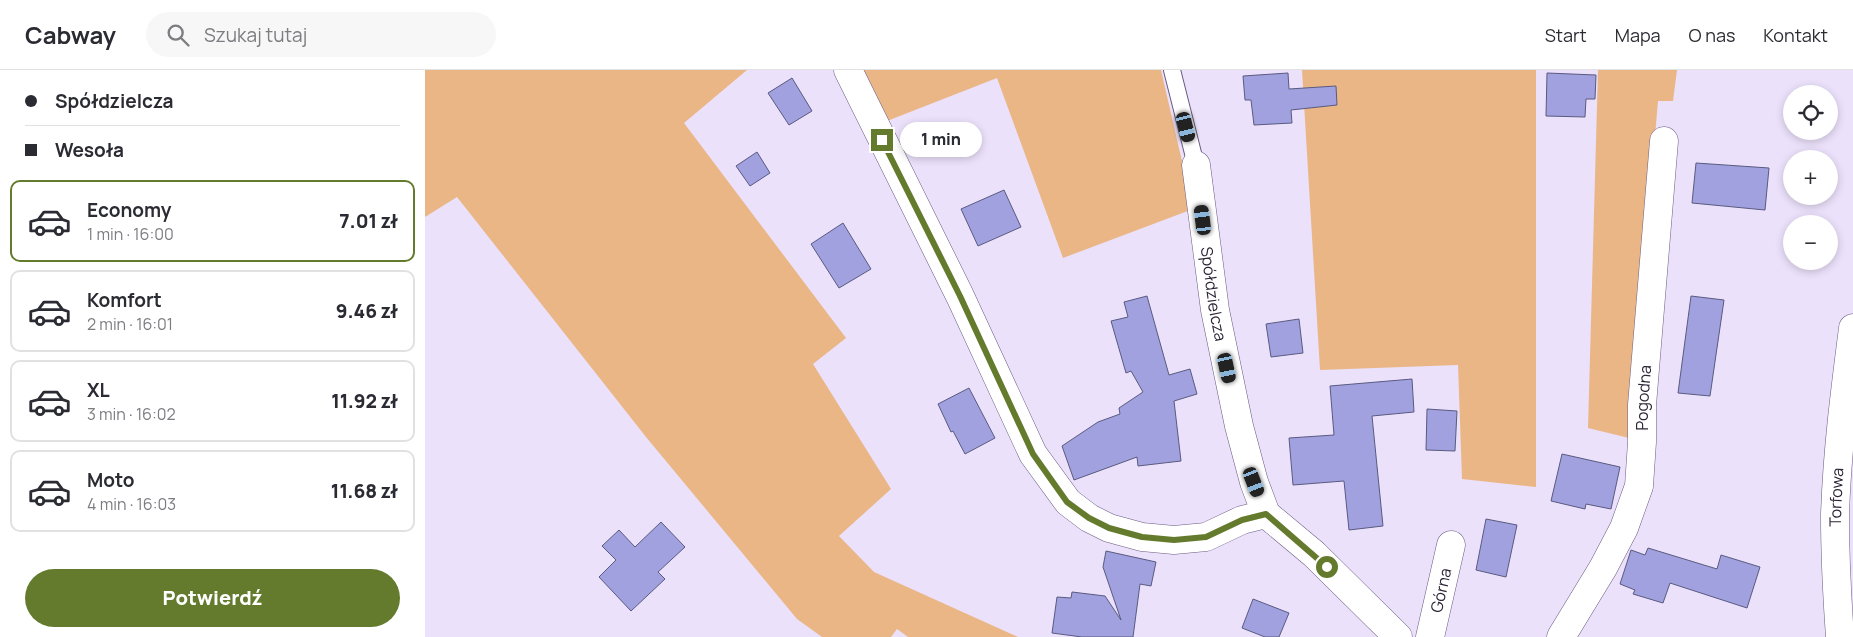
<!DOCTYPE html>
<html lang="pl">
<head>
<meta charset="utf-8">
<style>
  :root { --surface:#fff; --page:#f7f7f7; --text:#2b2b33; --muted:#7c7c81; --line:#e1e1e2; --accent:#647b2d }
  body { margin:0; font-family:Manrope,sans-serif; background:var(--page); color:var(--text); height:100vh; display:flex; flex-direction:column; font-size:19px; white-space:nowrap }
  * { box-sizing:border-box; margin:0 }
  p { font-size:16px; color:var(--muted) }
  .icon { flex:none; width:28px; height:28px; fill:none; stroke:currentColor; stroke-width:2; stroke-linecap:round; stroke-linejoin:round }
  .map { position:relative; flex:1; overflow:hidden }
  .drawer { display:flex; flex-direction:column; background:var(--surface); width:425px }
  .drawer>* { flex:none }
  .hud { display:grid; align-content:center; height:110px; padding:0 25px; background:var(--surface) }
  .controls { position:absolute; left:1358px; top:15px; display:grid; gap:10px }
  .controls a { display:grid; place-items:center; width:55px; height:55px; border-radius:50%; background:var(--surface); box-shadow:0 2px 8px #0003; font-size:25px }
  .end { position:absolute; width:22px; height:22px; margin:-11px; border:6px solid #647b2d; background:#fff; box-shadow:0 0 0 2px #fff }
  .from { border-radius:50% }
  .bubble { position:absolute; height:35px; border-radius:18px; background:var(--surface); box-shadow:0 2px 8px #0003; font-size:16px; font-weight:800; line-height:35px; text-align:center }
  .car { position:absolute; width:15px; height:30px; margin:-15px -8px; border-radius:6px; box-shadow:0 0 4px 1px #0007; background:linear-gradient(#222 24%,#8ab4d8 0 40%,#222 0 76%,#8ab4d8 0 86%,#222 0) }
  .hud b { display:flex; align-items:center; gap:18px; height:48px; font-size:19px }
  .hud b+b { border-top:1px solid var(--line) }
  .hud i { width:12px; height:12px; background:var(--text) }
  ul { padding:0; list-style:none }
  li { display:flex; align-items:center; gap:15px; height:82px; margin:0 10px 8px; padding:0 15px; border:2px solid var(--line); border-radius:10px }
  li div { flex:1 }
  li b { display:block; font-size:19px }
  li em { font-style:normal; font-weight:800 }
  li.active { border-color:var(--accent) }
  li>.icon { width:45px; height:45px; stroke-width:1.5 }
  .action { display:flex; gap:10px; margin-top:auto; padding:10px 25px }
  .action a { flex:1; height:58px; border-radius:30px; background:var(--accent); color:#fff; font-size:20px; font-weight:800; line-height:58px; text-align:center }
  header { display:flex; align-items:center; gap:30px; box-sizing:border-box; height:70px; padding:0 25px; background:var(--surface); border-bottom:1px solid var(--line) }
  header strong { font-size:24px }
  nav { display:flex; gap:28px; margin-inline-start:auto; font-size:18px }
  .search { width:350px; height:45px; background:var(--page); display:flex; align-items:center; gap:12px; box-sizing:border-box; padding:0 18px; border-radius:28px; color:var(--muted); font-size:19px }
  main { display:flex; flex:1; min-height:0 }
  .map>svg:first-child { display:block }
  .green { fill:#eab686 }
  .building { fill:#a0a1de; stroke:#5a5a80 }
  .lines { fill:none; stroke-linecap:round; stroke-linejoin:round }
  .lane-casing { stroke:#6b5b81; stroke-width:18 }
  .street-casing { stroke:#6b5b81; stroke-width:29 }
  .lane { stroke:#fff; stroke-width:16 }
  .street { stroke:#fff; stroke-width:28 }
  .route { stroke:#647b2d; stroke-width:6 }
  .labels { text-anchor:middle; stroke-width:4; stroke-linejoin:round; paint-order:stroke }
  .street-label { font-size:16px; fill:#2c2535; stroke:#fff }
</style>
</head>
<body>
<header>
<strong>Cabway</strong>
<div class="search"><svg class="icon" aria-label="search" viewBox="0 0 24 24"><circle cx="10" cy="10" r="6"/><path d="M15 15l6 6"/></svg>Szukaj tutaj</div>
<nav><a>Start</a><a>Mapa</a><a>O nas</a><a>Kontakt</a></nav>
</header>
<main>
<section class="drawer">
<div class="hud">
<b><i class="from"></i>Spółdzielcza</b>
<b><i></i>Wesoła</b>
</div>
<ul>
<li class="active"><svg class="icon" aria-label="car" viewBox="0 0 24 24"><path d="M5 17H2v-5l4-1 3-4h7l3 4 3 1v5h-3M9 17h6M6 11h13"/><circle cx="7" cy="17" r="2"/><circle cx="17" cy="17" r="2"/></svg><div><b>Economy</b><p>1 min · 16:00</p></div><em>7.01 zł</em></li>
<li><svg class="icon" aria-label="car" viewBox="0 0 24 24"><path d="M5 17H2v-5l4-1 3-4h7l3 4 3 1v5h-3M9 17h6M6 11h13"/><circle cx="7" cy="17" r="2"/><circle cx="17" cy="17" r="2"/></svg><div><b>Komfort</b><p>2 min · 16:01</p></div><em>9.46 zł</em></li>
<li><svg class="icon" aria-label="car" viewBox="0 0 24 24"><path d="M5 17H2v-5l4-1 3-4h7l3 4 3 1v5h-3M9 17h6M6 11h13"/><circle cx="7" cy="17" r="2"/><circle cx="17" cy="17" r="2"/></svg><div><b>XL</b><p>3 min · 16:02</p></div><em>11.92 zł</em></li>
<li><svg class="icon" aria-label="car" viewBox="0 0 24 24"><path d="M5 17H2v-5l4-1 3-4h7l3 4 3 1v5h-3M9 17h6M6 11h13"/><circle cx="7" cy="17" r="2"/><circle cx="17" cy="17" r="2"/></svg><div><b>Moto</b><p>4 min · 16:03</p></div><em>11.68 zł</em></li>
</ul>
<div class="action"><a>Potwierdź</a></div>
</section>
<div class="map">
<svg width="1428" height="567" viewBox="0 0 1428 567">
  <rect width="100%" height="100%" fill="#ebe1fb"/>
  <path class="green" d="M0,0H322L259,53L421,268L388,294L466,419L414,466L449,502L593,567H483L472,559L466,567H397L372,549L221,367L32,127L0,147Z
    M438,0H736L768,139L638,188L572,8L462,51Z
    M877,0H1111V417L1037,409L1033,295L895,300Z
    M1173,0H1252L1248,31H1233L1204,368L1163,358Z"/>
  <path class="building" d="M863,3L864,19L911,16L912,35L866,40L867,53L829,55L826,30H820L818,6Z
    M1122,3L1171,5L1170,29H1161L1160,47L1121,46Z
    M367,8L387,41L364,55L343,23Z
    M332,82L345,103L325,116L311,96Z
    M1271,93L1344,98L1340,140L1267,133Z
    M579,120L596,157L553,176L536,139Z
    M418,153L446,199L414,218L386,174Z
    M722,226L744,305L765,299L772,324L749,331L756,391L713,396L712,387L649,410L637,376L673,352L695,344L694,338L718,322L706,301L701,303L686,251L703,247L699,232Z
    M1266,226L1299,230L1285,326L1253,323Z
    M874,249L878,283L846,287L841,254Z
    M987,309L989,342L947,346L958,456L924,460L919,411L868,415L864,368L909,365L905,316Z
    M544,318L570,368L540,384L528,361L526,362L513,334Z
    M1002,339L1032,341L1030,381L1001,380Z
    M1137,384L1195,397L1186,439L1161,434L1160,439L1126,431Z
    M1061,449L1092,455L1081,507L1051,500Z
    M236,452L260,477L233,502L240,509L206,541L174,507L191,490L177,476L194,460L210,477Z
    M1223,478L1292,499L1296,485L1335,497L1322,538L1245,513L1238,533L1208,524L1210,520L1195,514L1206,480L1220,485Z
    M681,481L731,492L726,516L715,514L708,567H657L627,563L632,527L646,528L647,522L680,526L696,550L678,497Z
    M828,529L864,543L854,567H840L817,558Z"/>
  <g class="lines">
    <g class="lane-casing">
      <path id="lane" d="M747,0L771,95"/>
    </g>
    <g class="street-casing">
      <g id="street">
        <path d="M423,0L535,226L608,384L643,432L664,448L684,458L717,467L749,470L781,467L817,450L841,444"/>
        <path id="s1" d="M771,95L790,240L814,356L829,412L841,444L889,484L973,567"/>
        <path id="s2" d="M1005,567L1026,475"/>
        <path id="s3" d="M1136,567L1178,498L1199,458L1214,416L1217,372V335L1239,71"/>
        <path id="s4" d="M1415,567C1412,526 1410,486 1410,445C1412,382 1420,320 1428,258"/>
      </g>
    </g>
    <use href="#lane" class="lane"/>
    <use href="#street" class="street"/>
  </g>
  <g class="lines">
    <path class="route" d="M457,70L535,226L608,384L642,432L664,448L684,458L717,467L749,470L781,467L817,450L841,444L902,497"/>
  </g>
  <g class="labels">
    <g class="street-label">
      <text dy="6" stroke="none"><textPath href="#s1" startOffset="130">Spółdzielcza</textPath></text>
      <text dy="6" stroke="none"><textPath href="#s3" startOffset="259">Pogodna</textPath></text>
      <text dy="6" stroke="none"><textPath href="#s4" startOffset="140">Torfowa</textPath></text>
      <text dy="6" stroke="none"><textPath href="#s2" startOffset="48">Górna</textPath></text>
    </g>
  </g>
</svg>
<div class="controls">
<a><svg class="icon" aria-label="locate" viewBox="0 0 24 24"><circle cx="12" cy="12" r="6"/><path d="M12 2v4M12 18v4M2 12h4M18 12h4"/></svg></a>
<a>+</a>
<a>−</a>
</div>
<i class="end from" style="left:902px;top:497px"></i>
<i class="end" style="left:457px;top:70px"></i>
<div class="bubble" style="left:475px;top:52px;width:82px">1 min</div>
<i class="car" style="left:761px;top:57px;rotate:166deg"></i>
<i class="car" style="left:778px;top:150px;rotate:353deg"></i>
<i class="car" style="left:802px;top:298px;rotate:168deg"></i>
<i class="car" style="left:829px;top:412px;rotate:159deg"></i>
</div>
</main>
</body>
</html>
